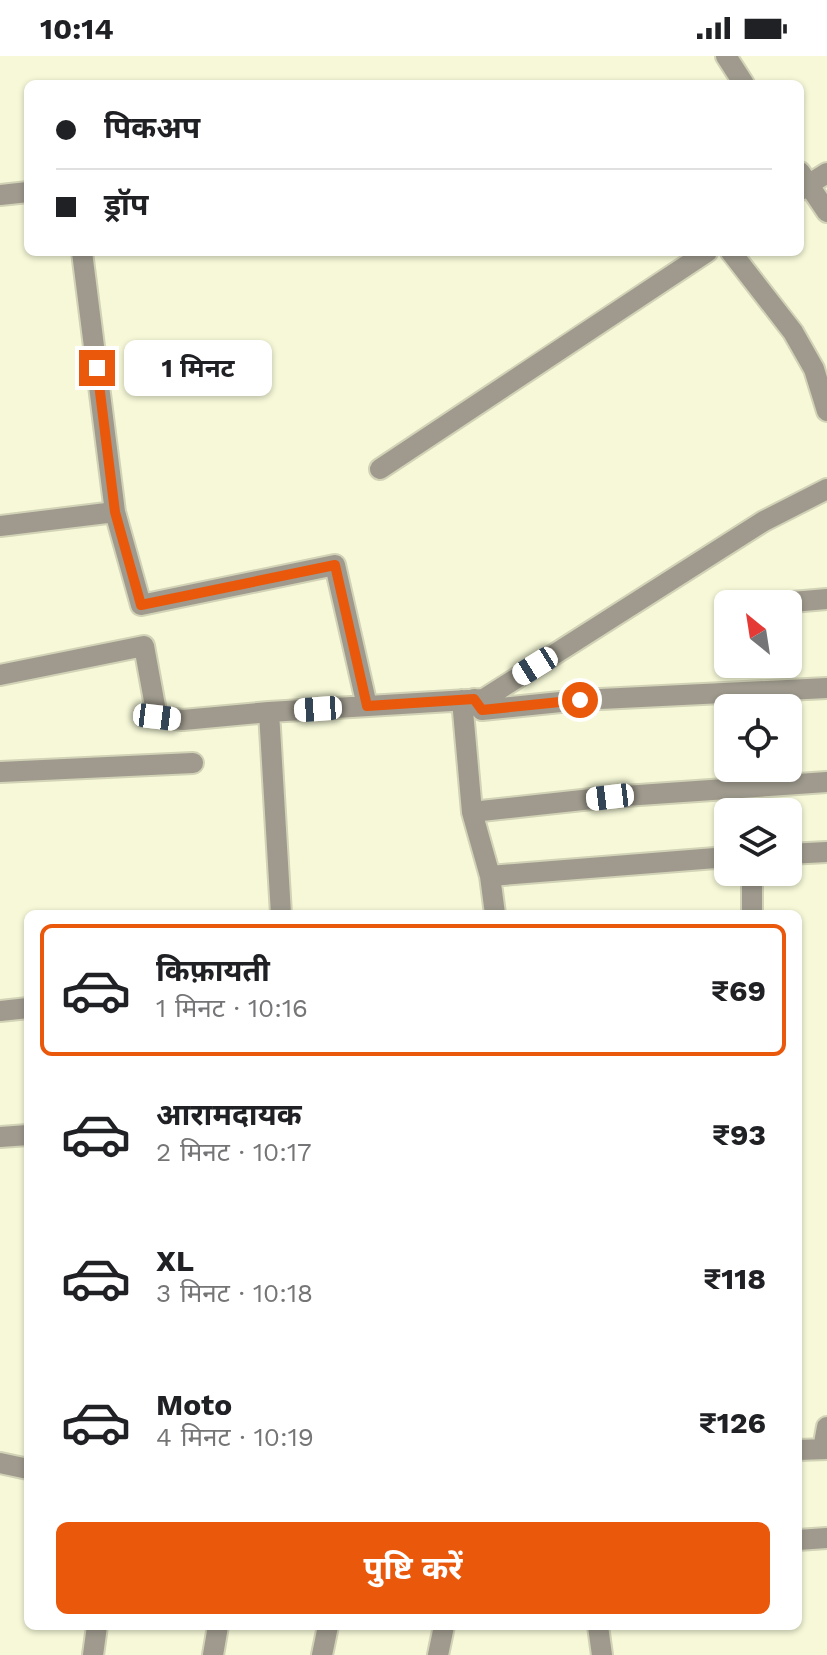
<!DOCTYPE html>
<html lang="hi">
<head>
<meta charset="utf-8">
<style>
  :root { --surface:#fff; --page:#f2f2f2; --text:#202124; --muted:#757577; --line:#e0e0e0; --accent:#ea580c }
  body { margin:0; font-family:"Work Sans","Noto Sans Devanagari",sans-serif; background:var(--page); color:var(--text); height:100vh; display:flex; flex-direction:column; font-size:30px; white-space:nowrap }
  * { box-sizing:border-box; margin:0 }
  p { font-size:26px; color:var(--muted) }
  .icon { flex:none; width:44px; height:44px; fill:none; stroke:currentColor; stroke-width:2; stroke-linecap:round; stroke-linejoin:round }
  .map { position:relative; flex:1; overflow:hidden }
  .details { position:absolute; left:24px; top:854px; width:778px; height:720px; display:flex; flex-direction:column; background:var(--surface); border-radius:12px; box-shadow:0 2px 6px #0004 }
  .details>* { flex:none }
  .top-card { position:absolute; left:24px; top:24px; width:780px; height:176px; border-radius:12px; box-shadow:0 2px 6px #0004; display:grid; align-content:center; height:176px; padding:0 32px; background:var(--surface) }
  .needle { width:52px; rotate:330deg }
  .fabs { position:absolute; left:714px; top:534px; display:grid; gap:16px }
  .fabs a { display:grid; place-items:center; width:88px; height:88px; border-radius:12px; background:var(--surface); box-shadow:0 2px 6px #0004; font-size:40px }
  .end { position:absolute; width:36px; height:36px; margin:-18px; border:10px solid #ea580c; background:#fff; box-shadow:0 0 0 4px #fff }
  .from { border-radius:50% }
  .bubble { position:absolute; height:56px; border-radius:12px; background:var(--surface); box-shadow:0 2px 6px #0004; font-size:26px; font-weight:700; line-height:56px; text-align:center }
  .car { position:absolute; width:24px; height:48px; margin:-24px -12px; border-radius:10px; box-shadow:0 0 6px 2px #0007; background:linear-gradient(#fff 24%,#345 0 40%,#fff 0 76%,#345 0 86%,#fff 0) }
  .top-card b { display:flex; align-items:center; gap:28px; height:76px; font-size:30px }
  .top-card b+b { border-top:2px solid var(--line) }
  .top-card i { width:20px; height:20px; background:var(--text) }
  ul { padding:14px 0 0; list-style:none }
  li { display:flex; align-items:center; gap:24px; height:132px; margin:0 16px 12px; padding:0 16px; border:4px solid transparent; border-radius:12px }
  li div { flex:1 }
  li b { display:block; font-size:30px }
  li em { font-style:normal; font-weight:700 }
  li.current { border-color:var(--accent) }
  li>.icon { width:72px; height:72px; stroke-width:1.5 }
  .action { display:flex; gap:16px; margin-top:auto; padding:16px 32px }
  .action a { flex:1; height:92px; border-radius:12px; background:var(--accent); color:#fff; font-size:32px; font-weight:700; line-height:92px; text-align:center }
  .status { display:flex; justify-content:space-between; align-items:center; height:56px; padding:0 40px; background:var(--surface); direction:ltr }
  .status svg { height:22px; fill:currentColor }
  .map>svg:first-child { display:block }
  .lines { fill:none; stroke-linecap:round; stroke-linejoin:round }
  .street-casing { stroke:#d1d2b6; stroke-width:24 }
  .street { stroke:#9f9a8d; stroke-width:20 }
  .route { stroke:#ea580c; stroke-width:10 }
</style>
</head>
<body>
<div class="status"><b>10:14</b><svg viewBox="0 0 49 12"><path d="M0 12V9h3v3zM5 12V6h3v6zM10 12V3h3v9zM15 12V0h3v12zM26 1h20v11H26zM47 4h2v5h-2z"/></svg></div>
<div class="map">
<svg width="827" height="1599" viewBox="0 0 827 1599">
  <rect width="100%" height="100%" fill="#f6f8d8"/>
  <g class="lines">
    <g class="street-casing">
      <path id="street" d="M726,0L744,28
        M800,116L827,156
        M800,134L827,117
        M0,139L28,136
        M82,196L115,456L141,549L335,509L367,650
        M731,196L793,276L814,313L827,355
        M380,413L707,196
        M0,470L115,456
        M769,548L827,543
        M0,619L144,590L157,661L183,664L269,656L484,643L764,465L827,433
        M474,643L482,654L580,644L827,632
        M462,644L472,756L490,820L495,858
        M269,656L281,858
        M0,716L193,707
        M472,756L610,741L827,726
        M788,798L827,796
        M752,816V858
        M490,820L728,801
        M0,955L28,952
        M0,1081L28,1079
        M823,1393L827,1371
        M798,1394L827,1393
        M0,1407L28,1413
        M798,1484L827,1482
        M598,1570L602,1599
        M93,1599L97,1570
        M213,1599L218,1570
        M322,1599L328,1570
        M438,1599L444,1570"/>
    </g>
    <use href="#street" class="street"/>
  </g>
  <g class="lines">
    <path class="route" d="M97,312L115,456L141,549L335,509L367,650L474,643L482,654L580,644"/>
  </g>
</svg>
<div class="fabs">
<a><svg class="needle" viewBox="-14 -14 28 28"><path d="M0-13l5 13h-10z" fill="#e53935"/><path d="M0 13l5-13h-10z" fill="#757577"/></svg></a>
<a><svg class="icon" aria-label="locate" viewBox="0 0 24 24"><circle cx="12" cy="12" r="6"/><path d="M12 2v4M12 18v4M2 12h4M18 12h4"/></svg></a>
<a><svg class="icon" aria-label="layers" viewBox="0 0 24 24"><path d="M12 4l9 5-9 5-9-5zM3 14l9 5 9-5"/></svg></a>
</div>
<i class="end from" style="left:580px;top:644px"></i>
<i class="end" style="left:97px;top:312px"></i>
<div class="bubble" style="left:124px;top:284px;width:148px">1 मिनट</div>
<i class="car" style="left:535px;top:610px;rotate:238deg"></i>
<i class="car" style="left:318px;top:653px;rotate:266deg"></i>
<i class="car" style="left:157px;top:661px;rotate:97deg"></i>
<i class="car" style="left:610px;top:741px;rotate:263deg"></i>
<div class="top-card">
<b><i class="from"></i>पिकअप</b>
<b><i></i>ड्रॉप</b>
</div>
<section class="details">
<ul>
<li class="current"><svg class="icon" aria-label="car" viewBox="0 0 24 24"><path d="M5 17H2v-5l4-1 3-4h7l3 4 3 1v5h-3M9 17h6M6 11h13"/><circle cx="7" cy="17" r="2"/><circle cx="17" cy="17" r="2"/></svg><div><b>किफ़ायती</b><p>1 मिनट · 10:16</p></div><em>₹69</em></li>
<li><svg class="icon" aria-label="car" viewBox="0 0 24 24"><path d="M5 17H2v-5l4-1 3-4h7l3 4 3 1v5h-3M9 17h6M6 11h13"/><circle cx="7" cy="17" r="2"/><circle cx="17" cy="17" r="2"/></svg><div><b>आरामदायक</b><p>2 मिनट · 10:17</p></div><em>₹93</em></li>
<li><svg class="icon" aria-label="car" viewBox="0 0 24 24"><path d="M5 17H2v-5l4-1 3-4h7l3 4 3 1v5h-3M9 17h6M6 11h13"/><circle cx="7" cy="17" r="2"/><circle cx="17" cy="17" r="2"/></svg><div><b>XL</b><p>3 मिनट · 10:18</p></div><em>₹118</em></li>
<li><svg class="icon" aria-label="car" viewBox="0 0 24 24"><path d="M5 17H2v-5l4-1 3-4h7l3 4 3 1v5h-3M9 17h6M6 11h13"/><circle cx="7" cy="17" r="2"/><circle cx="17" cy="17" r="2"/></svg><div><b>Moto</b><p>4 मिनट · 10:19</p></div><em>₹126</em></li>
</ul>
<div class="action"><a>पुष्टि करें</a></div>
</section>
</div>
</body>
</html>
